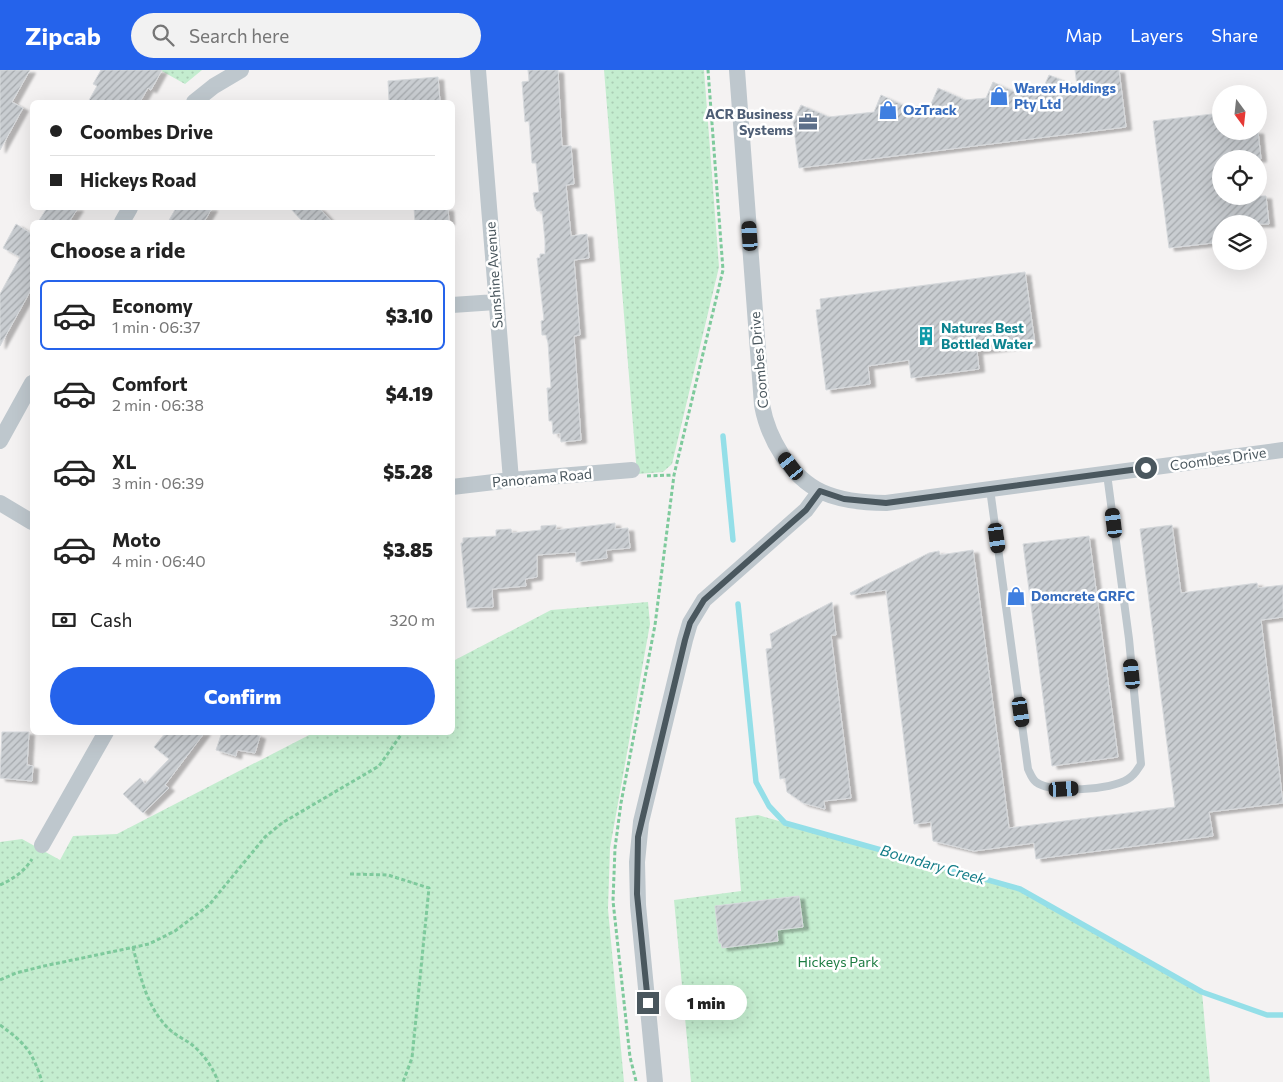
<!DOCTYPE html>
<html lang="en">
<head>
<meta charset="utf-8">
<style>
  :root { --surface:#fff; --page:#f2f2f2; --text:#222; --muted:#767676; --line:#e0e0e0; --accent:#2563eb }
  body { margin:0; font-family:Commissioner,sans-serif; background:var(--page); color:var(--text); height:100vh; display:flex; flex-direction:column; font-size:19px; white-space:nowrap }
  * { box-sizing:border-box; margin:0 }
  p { font-size:16px; color:var(--muted) }
  .icon { flex:none; width:28px; height:28px; fill:none; stroke:currentColor; stroke-width:2; stroke-linecap:round; stroke-linejoin:round }
  .map { position:relative; flex:1; overflow:hidden }
  .details { position:absolute; left:30px; top:150px; width:425px; height:515px; display:flex; flex-direction:column; background:var(--surface); border-radius:8px; box-shadow:0 5px 20px #0002 }
  .details>* { flex:none }
  .hud { position:absolute; left:30px; top:30px; width:425px; height:110px; border-radius:8px; box-shadow:0 5px 20px #0002; display:grid; align-content:center; height:110px; padding:0 20px; background:var(--surface) }
  .needle { width:32px; rotate:165deg }
  .fabs { position:absolute; left:1212px; top:15px; display:grid; gap:10px }
  .fabs a { display:grid; place-items:center; width:55px; height:55px; border-radius:50%; background:var(--surface); box-shadow:0 5px 20px #0002; font-size:25px }
  .end { position:absolute; width:22px; height:22px; margin:-11px; border:6px solid #4a575e; background:#fff; box-shadow:0 0 0 2px #fff }
  .from { border-radius:50% }
  .bubble { position:absolute; height:35px; border-radius:18px; background:var(--surface); box-shadow:0 5px 20px #0002; font-size:16px; font-weight:800; line-height:35px; text-align:center }
  .car { position:absolute; width:15px; height:30px; margin:-15px -8px; border-radius:6px; box-shadow:0 0 4px 1px #0007; background:linear-gradient(#222 24%,#8ab4d8 0 40%,#222 0 76%,#8ab4d8 0 86%,#222 0) }
  .hud b { display:flex; align-items:center; gap:18px; height:48px; font-size:19px }
  .hud b+b { border-top:1px solid var(--line) }
  .hud i { width:12px; height:12px; background:var(--text) }
  ul { padding:0; list-style:none }
  li { display:flex; align-items:center; gap:15px; height:70px; margin:0 10px 8px; padding:0 10px; border:2px solid transparent; border-radius:8px }
  li div { flex:1 }
  li b { display:block; font-size:19px }
  li em { font-style:normal; font-weight:800 }
  li.on { border-color:var(--accent) }
  li>.icon { width:45px; height:45px; stroke-width:1.5 }
  h2 { padding:0 20px; font-size:22px; line-height:60px }
  .pay { display:flex; align-items:center; gap:12px; height:55px; padding:0 20px; font-size:19px }
  .pay p { margin-inline-start:auto }
  .cta { display:flex; gap:10px; margin-top:auto; padding:10px 20px }
  .cta a { flex:1; height:58px; border-radius:30px; background:var(--accent); color:#fff; font-size:20px; font-weight:800; line-height:58px; text-align:center }
  header { display:flex; align-items:center; gap:30px; box-sizing:border-box; height:70px; padding:0 25px; background:var(--accent); color:#fff }
  header strong { font-size:24px }
  nav { display:flex; gap:28px; margin-inline-start:auto; font-size:18px }
  .search { width:350px; height:45px; background:var(--page); display:flex; align-items:center; gap:12px; box-sizing:border-box; padding:0 18px; border-radius:28px; color:var(--muted); font-size:19px }
  .map>svg:first-child { display:block }
  .park { fill:url(#park-dots) }
  .lines { fill:none; stroke-linecap:round; stroke-linejoin:round }
  .stream { stroke:#94dfe8; stroke-width:5.5 }
  .building { fill:url(#building-hatch); stroke:#d6d9dc; filter:url(#shadow) }
  .path { stroke:#7eca9c; stroke-width:3; stroke-dasharray:4 2.5; stroke-linecap:butt }
  .service { stroke:#bec7cd; stroke-width:8 }
  .minor { stroke:#bec7cd; stroke-width:16 }
  .route { stroke:#4a575e; stroke-width:6 }
  .labels { text-anchor:middle; stroke-width:5; stroke-linejoin:round; paint-order:stroke }
  .shop-label { font-size:14px; font-weight:bold; fill:#366cbe; stroke:#fff; text-anchor:start }
  .service-label { font-size:14px; font-weight:bold; fill:#4e5e75; stroke:#fff; text-anchor:end }
  .street-label { font-size:14px; fill:#4a575e; stroke:#fff }
  .culture-label { font-size:14px; font-weight:bold; fill:#0d838f; stroke:#fff; text-anchor:start }
  .park-label { font-size:14px; fill:#1e7d43; stroke:#fff }
  .water-label { font-size:15px; font-style:italic; fill:#147d88; stroke:#fff }
</style>
</head>
<body>
<header>
<strong>Zipcab</strong>
<div class="search"><svg class="icon" aria-label="search" viewBox="0 0 24 24"><circle cx="10" cy="10" r="6"/><path d="M15 15l6 6"/></svg>Search here</div>
<nav><a>Map</a><a>Layers</a><a>Share</a></nav>
</header>
<div class="map">
<svg width="1283" height="1012" viewBox="0 0 1283 1012">
  <defs>
    <pattern id="park-dots" width="8" height="8" patternUnits="userSpaceOnUse" patternTransform="scale(1.25)"><rect width="8" height="8" fill="#c4edcf"/><path d="M2 2h.1M6 6h.1" fill="none" stroke="#aacdb4" stroke-width="1.8" stroke-linecap="round"/></pattern>
    <pattern id="building-hatch" width="6" height="6" patternUnits="userSpaceOnUse" patternTransform="scale(1.25)"><rect width="6" height="6" fill="#c9cdd1"/><path d="M-1 1l2-2M0 6l6-6M5 7l2-2" fill="none" stroke="#a5a9ad"/></pattern>
    <filter id="shadow"><feDropShadow dx="5.5" dy="3" stdDeviation="1" flood-color="#0004"/></filter>
  </defs>
  <rect width="100%" height="100%" fill="#f4f2f2"/>
  <path class="park" d="M160,0H202L185,14Z
    M604,0H704L719,197L672,394L663,402L637,404Z
    M648,532L650,554L610,778L608,839L624,1012H0V772L22,769L60,790L73,766L117,764L313,663L452,662L453,591L551,540Z
    M758,745L1020,819L1202,922L1210,1012H691L674,830L741,821L735,748Z"/>
  <g class="lines">
    <path class="stream" d="M723,366L733,470
      M738,534L756,712L769,736L785,753L1020,819L1202,922L1267,945H1283"/>
  </g>
  <path class="building" d="M0,0H30L12,32L23,38L0,80Z
    M101,0H162L151,20L148,18L140,32H88L97,16L93,14Z
    M528,0H558L562,76H571L574,114L566,115L571,166L587,164L589,188L574,190L580,265L574,266L581,370L561,372L560,363L553,364L552,351H549L547,318H551L548,273L546,265H542L541,251L544,250L537,188H540V184H545V171L542,141H537L535,137L533,123L539,122L536,93H532L529,51L525,52L522,12L529,11Z
    M1075,0H1119L1126,57L799,98L793,52L801,35L829,47L874,42L881,25L907,37L931,34L938,18L965,30L986,28L993,12L1019,24L1042,21L1049,5L1077,16Z
    M438,7L440,32H389L388,11Z
    M1221,43V61H1258L1261,89H1221V126H1266L1269,154H1221V172L1169,178L1153,51Z
    M47,138H78L69,152H38Z
    M176,138H212L204,152H168Z
    M290,138H319L332,152H303Z
    M414,138H448L449,152H415Z
    M16,154L32,164V218L0,276V224L20,187L3,178Z
    M1025,202L1035,274L977,281L979,299L911,308L909,290L868,296L870,314L826,320L816,240L821,239L820,229Z
    M615,453V459L628,458L630,478L606,480L607,488L576,492V482L537,485V507L525,509L526,516L492,519L493,537L467,538L461,473H463V468L496,466V460L511,459L512,463L541,460V456L556,455V460Z
    M1172,455L1181,523L1257,513L1258,518L1283,515V547L1261,550L1283,733L1209,742L1213,766L1036,789L1034,773L974,781L933,771L931,752L914,754L886,520L851,525L850,523L929,483L939,481L940,485L973,480L1009,758L1175,737L1140,459Z
    M1089,466L1118,687L1052,696L1023,474Z
    M832,532L836,565H831L851,728L824,731L825,739L803,733L787,722L785,708L780,709L766,579L772,578L770,564Z
    M2,662H29L27,695L33,696L32,711L0,708Z
    M166,662H205L165,715L169,718L143,743L123,724L140,708L145,714L169,689L154,677Z
    M222,662H250L260,666L255,683L237,680L236,686L216,680Z
    M799,826L803,857L777,860L778,871L722,878L721,873H719L715,836Z"/>
  <g class="lines">
    <path class="path" d="M647,406L674,405
      M350,804L388,805L429,818L412,988L403,1012
      M0,815C13,809 25,801 32,789
      M133,877C140,906 147,938 169,959C175,965 184,969 191,974C203,983 214,999 218,1012
      M0,910L16,903L44,896L149,874L175,861L209,835L265,767L282,753L379,696L403,662
      M0,955C25,973 33,982 42,1012
      M636,1011L630,987L613,831L615,778L621,733L655,555L674,405L723,200L708,0"/>
    <path class="service" d="M990,419L1028,699C1030,703 1032,709 1036,712C1052,724 1112,720 1128,709C1135,705 1137,700 1141,694L1129,569L1107,404"/>
    <path class="minor" d="M478,0L511,410
      M737,0L762,335C768,368 790,407 822,422C842,431 864,433 886,433L1283,380
      M194,32L214,16L241,0
      M122,152L130,138
      M452,235L496,232
      M0,371L32,313
      M452,417L511,410L632,400
      M0,433L32,452
      M42,775L106,662
      M655,1012L638,835L637,792L641,752L685,570L690,553L704,530L806,440L820,421"/>
  </g>
  <g class="lines">
    <path class="route" d="M648,933L637,824L638,767L685,570L690,553L704,530L806,440L820,421L844,429L886,433L1146,398"/>
  </g>
  <defs>
    <g id="shop-bare" transform="scale(1.5)"><path d="M-5-2.5h2.3a2.7 3.5 0 0 1 5.4 0H5L5.5 6h-11ZM-1.5-2.5h3a1.5 2.3 0 0 0-3 0Z" fill="#3f7fe0" stroke="#fff" stroke-width="2.5" paint-order="stroke"/></g>
    <g id="office-bare" transform="scale(1.5)"><path d="M-6-3h4V-5.5h4V-3h4V5H-6ZM-1-4.5V-3h2v-1.5ZM-6 0V1H6V0Z" fill="#5c6f8a" stroke="#fff" stroke-width="2.5" paint-order="stroke"/></g>
    <g id="building-bare" transform="scale(1.5)"><path d="M-4-6H4V6H1V3H-1V6H-4ZM-2.5-4.3h1.7v1.8h-1.7ZM.8-4.3h1.7v1.8H.8ZM-2.5-1h1.7V.8h-1.7ZM.8-1h1.7V.8H.8Z" fill="#0f9aa8" stroke="#fff" stroke-width="2.5" paint-order="stroke"/></g>
  </defs>
  <g fill-rule="evenodd">
    <use href="#shop-bare" x="999" y="26"/>
    <use href="#shop-bare" x="888" y="40"/>
    <use href="#office-bare" x="808" y="52"/>
    <use href="#building-bare" x="926" y="266"/>
    <use href="#shop-bare" x="1016" y="526"/>
  </g>
  <g class="labels">
    <g class="shop-label">
      <text x="1014" y="23">Warex Holdings<tspan x="1014" dy="16">Pty Ltd</tspan></text>
      <text x="903" y="45">OzTrack</text>
      <text x="1031" y="531">Domcrete GRFC</text>
    </g>
    <g class="service-label">
      <text x="793" y="49">ACR Business<tspan x="793" dy="16">Systems</tspan></text>
    </g>
    <g class="street-label">
      <text transform="translate(494 205) rotate(-94)" y="5">Sunshine Avenue</text>
      <text transform="translate(759 290) rotate(-95)" y="5">Coombes Drive</text>
      <text transform="translate(1218 389) rotate(-8)" y="5">Coombes Drive</text>
      <text transform="translate(542 408) rotate(-5)" y="5">Panorama Road</text>
    </g>
    <g class="culture-label">
      <text x="941" y="263">Natures Best<tspan x="941" dy="16">Bottled Water</tspan></text>
    </g>
    <g class="park-label">
      <text x="838" y="897">Hickeys Park</text>
    </g>
    <g class="water-label">
      <text transform="translate(933 795) rotate(16)" y="5">Boundary Creek</text>
    </g>
  </g>
</svg>
<div class="fabs">
<a><svg class="needle" viewBox="-14 -14 28 28"><path d="M0-13l5 13h-10z" fill="#e53935"/><path d="M0 13l5-13h-10z" fill="#767676"/></svg></a>
<a><svg class="icon" aria-label="locate" viewBox="0 0 24 24"><circle cx="12" cy="12" r="6"/><path d="M12 2v4M12 18v4M2 12h4M18 12h4"/></svg></a>
<a><svg class="icon" aria-label="layers" viewBox="0 0 24 24"><path d="M12 4l9 5-9 5-9-5zM3 14l9 5 9-5"/></svg></a>
</div>
<i class="end from" style="left:1146px;top:398px"></i>
<i class="end" style="left:648px;top:933px"></i>
<div class="bubble" style="left:665px;top:915px;width:82px">1 min</div>
<i class="car" style="left:750px;top:166px;rotate:356deg"></i>
<i class="car" style="left:791px;top:396px;rotate:323deg"></i>
<i class="car" style="left:1114px;top:453px;rotate:353deg"></i>
<i class="car" style="left:997px;top:468px;rotate:172deg"></i>
<i class="car" style="left:1132px;top:604px;rotate:354deg"></i>
<i class="car" style="left:1021px;top:642px;rotate:172deg"></i>
<i class="car" style="left:1064px;top:719px;rotate:87deg"></i>
<div class="hud">
<b><i class="from"></i>Coombes Drive</b>
<b><i></i>Hickeys Road</b>
</div>
<section class="details">
<h2>Choose a ride</h2>
<ul>
<li class="on"><svg class="icon" aria-label="car" viewBox="0 0 24 24"><path d="M5 17H2v-5l4-1 3-4h7l3 4 3 1v5h-3M9 17h6M6 11h13"/><circle cx="7" cy="17" r="2"/><circle cx="17" cy="17" r="2"/></svg><div><b>Economy</b><p>1 min · 06:37</p></div><em>$3.10</em></li>
<li><svg class="icon" aria-label="car" viewBox="0 0 24 24"><path d="M5 17H2v-5l4-1 3-4h7l3 4 3 1v5h-3M9 17h6M6 11h13"/><circle cx="7" cy="17" r="2"/><circle cx="17" cy="17" r="2"/></svg><div><b>Comfort</b><p>2 min · 06:38</p></div><em>$4.19</em></li>
<li><svg class="icon" aria-label="car" viewBox="0 0 24 24"><path d="M5 17H2v-5l4-1 3-4h7l3 4 3 1v5h-3M9 17h6M6 11h13"/><circle cx="7" cy="17" r="2"/><circle cx="17" cy="17" r="2"/></svg><div><b>XL</b><p>3 min · 06:39</p></div><em>$5.28</em></li>
<li><svg class="icon" aria-label="car" viewBox="0 0 24 24"><path d="M5 17H2v-5l4-1 3-4h7l3 4 3 1v5h-3M9 17h6M6 11h13"/><circle cx="7" cy="17" r="2"/><circle cx="17" cy="17" r="2"/></svg><div><b>Moto</b><p>4 min · 06:40</p></div><em>$3.85</em></li>
</ul>
<div class="pay"><svg class="icon" aria-label="cash" viewBox="0 0 24 24"><path d="M3 7h18v10H3z"/><circle cx="12" cy="12" r="2"/></svg>Cash<p>320 m</p></div>
<div class="cta"><a>Confirm</a></div>
</section>
</div>
</body>
</html>
